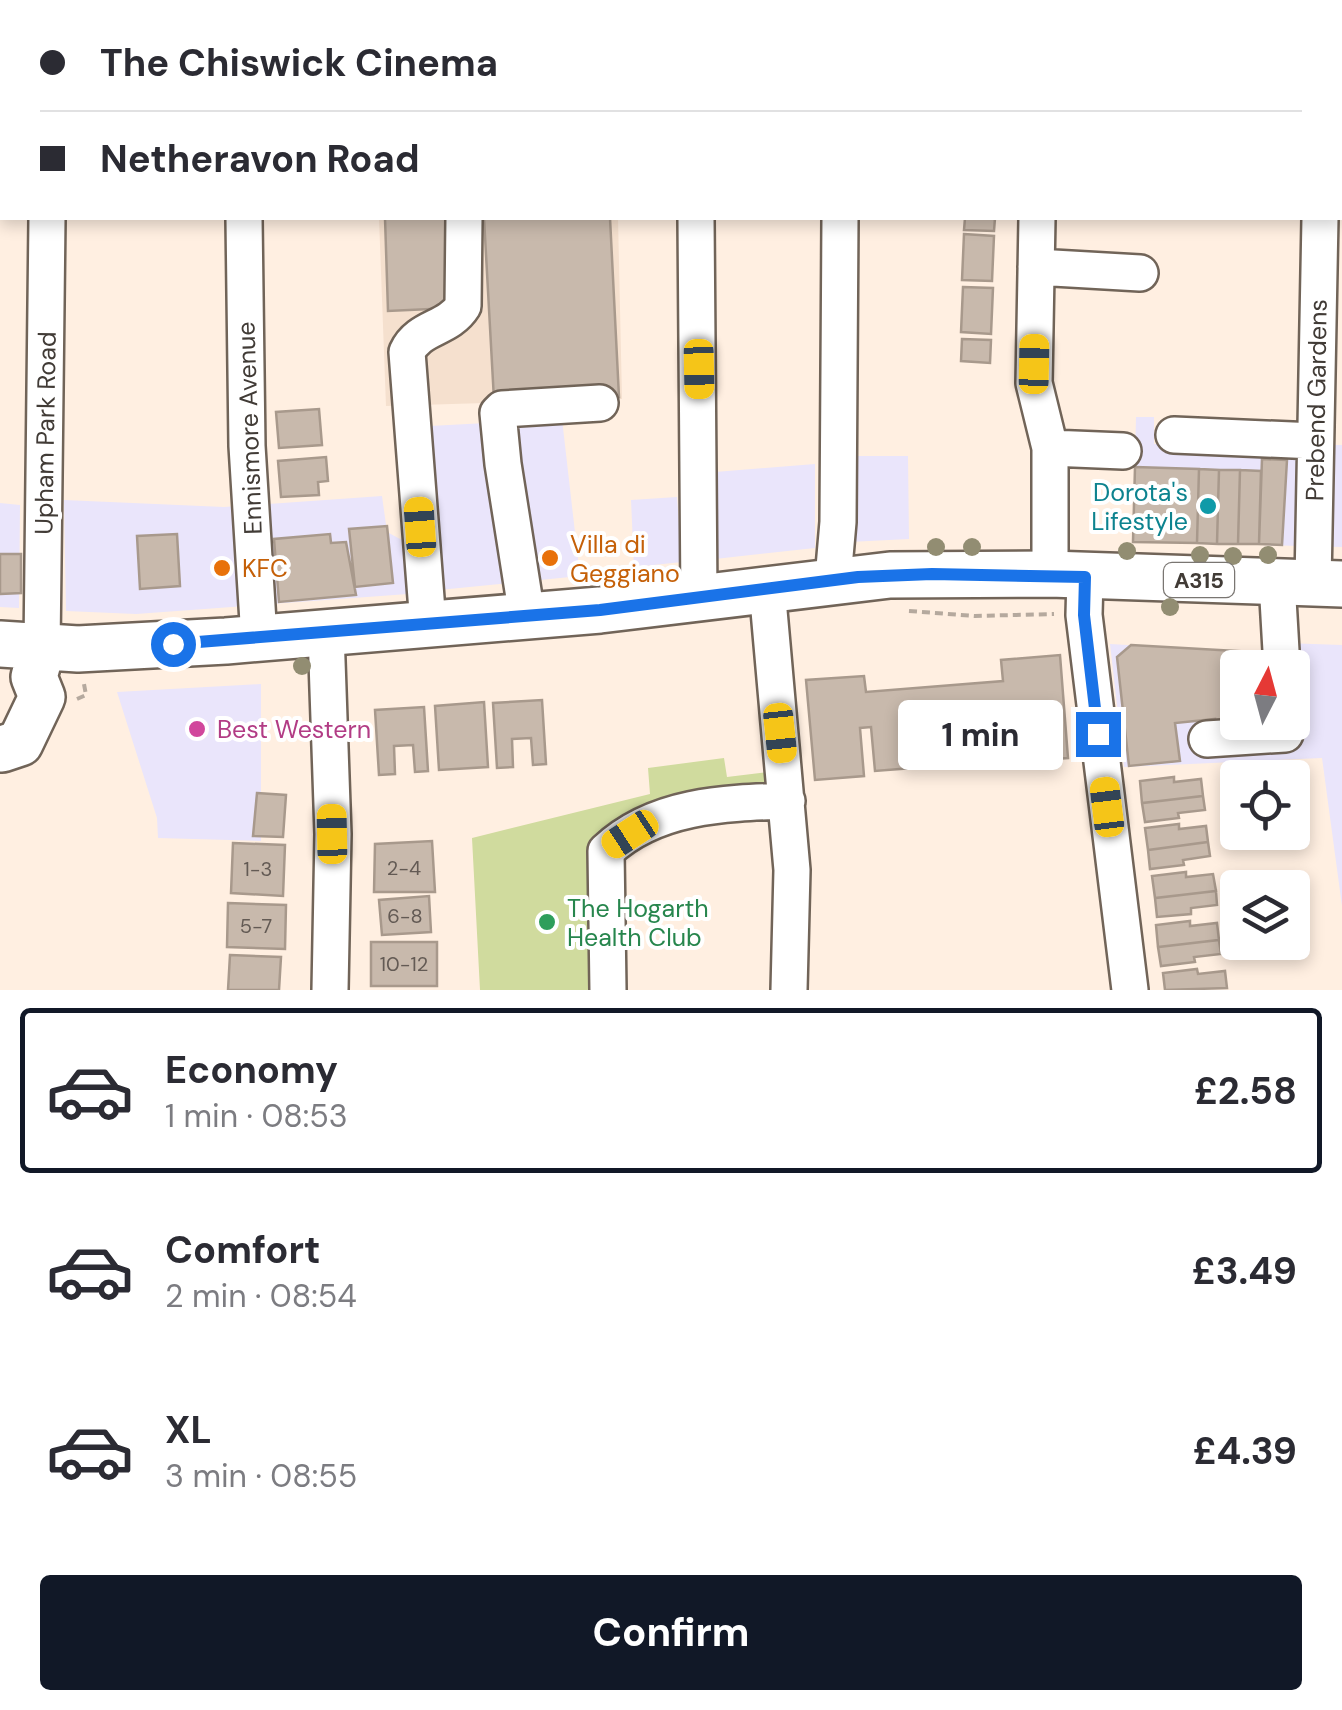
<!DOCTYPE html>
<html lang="en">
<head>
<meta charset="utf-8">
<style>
  :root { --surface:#fff; --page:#f2f2f3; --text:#2b2b33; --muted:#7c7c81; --line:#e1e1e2; --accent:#111827 }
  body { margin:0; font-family:"DM Sans",sans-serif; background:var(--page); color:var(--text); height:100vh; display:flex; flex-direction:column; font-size:38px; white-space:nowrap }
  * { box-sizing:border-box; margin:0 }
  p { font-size:32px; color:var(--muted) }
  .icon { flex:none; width:55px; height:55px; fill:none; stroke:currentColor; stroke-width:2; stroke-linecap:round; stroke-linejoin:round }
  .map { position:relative; height:990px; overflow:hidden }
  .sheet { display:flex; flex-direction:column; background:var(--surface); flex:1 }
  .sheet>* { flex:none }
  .guide { position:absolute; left:0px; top:0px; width:1342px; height:220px; box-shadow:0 5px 15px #0003; display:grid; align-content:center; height:220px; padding:0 40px; background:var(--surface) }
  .needle { width:65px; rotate:6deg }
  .tools { position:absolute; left:1220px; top:650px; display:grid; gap:20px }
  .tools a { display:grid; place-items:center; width:90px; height:90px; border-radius:10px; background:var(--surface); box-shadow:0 5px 15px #0003; font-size:50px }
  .end { position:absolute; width:45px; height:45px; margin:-22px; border:12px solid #1a73e8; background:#fff; box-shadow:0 0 0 5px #fff }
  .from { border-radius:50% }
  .bubble { position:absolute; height:70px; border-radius:10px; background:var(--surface); box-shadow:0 5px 15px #0003; font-size:32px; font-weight:700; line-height:70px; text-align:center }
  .car { position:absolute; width:30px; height:60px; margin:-30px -15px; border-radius:12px; box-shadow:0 0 8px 2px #0007; background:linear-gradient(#f5c518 24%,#345 0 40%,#f5c518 0 76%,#345 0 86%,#f5c518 0) }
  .guide b { display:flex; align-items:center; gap:35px; height:95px; font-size:38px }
  .guide b+b { border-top:2px solid var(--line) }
  .guide i { width:25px; height:25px; background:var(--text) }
  ul { padding:18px 0 0; list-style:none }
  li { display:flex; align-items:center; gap:30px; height:165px; margin:0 20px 15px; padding:0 20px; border:5px solid transparent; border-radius:10px }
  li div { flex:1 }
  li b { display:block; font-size:38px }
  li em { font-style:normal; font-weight:700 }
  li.selected { border-color:var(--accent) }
  li>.icon { width:90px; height:90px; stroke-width:1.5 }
  .action { display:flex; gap:20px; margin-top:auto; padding:20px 40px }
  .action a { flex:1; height:115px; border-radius:10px; background:var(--accent); color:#fff; font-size:40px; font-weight:700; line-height:115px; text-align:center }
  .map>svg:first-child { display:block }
  .commercial { fill:#eae5fb; fill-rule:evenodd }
  .built { fill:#f5e0ce }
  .green { fill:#d0db9e }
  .building { fill:#c8b9ac; stroke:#a8998c; stroke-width:2.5 }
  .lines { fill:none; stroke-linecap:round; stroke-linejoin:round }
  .minor-casing { stroke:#716458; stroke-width:40 }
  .major-casing { stroke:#716458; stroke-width:50 }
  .path { stroke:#b5a99e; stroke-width:4; stroke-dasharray:8 5; stroke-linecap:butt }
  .minor { stroke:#fff; stroke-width:35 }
  .major { stroke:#fff; stroke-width:45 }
  .tree { fill:#928d72 }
  .route { stroke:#1a73e8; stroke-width:12 }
  .culture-dot { fill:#0f9aa8; stroke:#fff; stroke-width:4 }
  .food-dot { fill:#e8710a; stroke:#fff; stroke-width:4 }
  .hotel-dot { fill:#d1479c; stroke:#fff; stroke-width:4 }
  .leisure-dot { fill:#2e9e5b; stroke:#fff; stroke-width:4 }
  .labels { text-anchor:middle; stroke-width:8; stroke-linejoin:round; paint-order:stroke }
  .number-label { font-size:20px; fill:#635a54 }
  .shield { fill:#fff; stroke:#7a7672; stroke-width:2.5 }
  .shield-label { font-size:22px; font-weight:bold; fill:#413b36 }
  .street-label { font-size:25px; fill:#413b36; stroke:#fff }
  .culture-label { font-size:25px; fill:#0d838f; stroke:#fff; text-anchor:end }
  .food-label { font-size:25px; fill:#c56008; stroke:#fff; text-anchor:start }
  .hotel-label { font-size:25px; fill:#b23c85; stroke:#fff; text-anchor:start }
  .leisure-label { font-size:25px; fill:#27864d; stroke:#fff; text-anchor:start }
</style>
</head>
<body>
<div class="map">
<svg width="1342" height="990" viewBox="0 0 1342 990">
  <rect width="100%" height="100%" fill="#ffefe1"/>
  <path class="commercial" d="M1136,417H1154V444L1342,445V547L1133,542Z
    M562,419L580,576L439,590L430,426Z
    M858,456H908L909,539L849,542L851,475H858Z
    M815,464V548L715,559V472Z
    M382,496L387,532L402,540L408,594L136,614L66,611L64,500L224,507Z
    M677,497L682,562L634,567L631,500Z
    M0,503L20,505L19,608L0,607Z
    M1284,643L1342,645V906L1322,758L1124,767L1110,644L1272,653ZM1238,668H1292V722H1238Z
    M261,684V841L158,838L157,818L117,692Z"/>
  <path class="built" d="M379,218H618L622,399L386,406Z"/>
  <path class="green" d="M724,758L727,777L769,772L773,814L653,825L622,850V990H480L472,838L650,794L648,768Z"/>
  <path class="building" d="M379,0H580V2H379Z
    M385,218H448L452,308L388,311Z
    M484,218H610L619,397L494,400Z
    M965,218H995L994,231L964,230Z
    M964,234L994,236L992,281L962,280Z
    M963,287L993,288L991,334L961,332Z
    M962,339L991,340L990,363L961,361Z
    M319,409L322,445L279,448L276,412Z
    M326,457L328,481L318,482L319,495L281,497L278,461Z
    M1262,459L1287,460L1282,545L1259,544Z
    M1135,467L1199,469L1197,543L1133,542Z
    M1199,469L1219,470L1217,544L1197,543Z
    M1219,470H1240L1238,544H1217Z
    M1240,470L1261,471L1259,544H1238Z
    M387,526L393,583L355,587L349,529Z
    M177,534L180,586L140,589L137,536Z
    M330,534L331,543L346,542L356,595L279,602L274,539Z
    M0,554H21V593L0,594Z
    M1131,645L1272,653L1274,668H1238V722L1215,725V719L1175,723L1180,761L1129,766L1117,657Z
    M1060,655L1068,758L1025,761L1022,722L1004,724L1007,759L971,762L968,724L952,725L955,765L925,767L922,731L909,732L912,768L875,771L871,727L860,728L864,776L815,780L806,680L864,676L866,692L1003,681L1001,660Z
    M542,700L546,764L533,765L531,738L512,739L513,767L497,768L493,703Z
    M484,702L488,767L439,770L435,706Z
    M424,707L428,771L415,772L413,745L394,746L395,774L379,775L375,710Z
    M1174,777V782L1201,779L1203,796L1142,803L1140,781Z
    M257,793L286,795L283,837L253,836Z
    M1203,796L1205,810L1178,813L1179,818L1145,822L1142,803Z
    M1179,824V829L1206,826L1208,842L1148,850L1145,828Z
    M432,841L435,892H374L375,844Z
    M1208,842L1210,856L1183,860L1184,865L1150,869L1148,850Z
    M233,843L285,845L283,896L231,893Z
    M1186,872V877L1213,874L1216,891L1155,898L1152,876Z
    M1216,891L1217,905L1191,908V914L1157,917L1155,898Z
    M429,896L431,932L382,935L379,900Z
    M228,903L286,905L285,949L227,947Z
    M1190,921V926L1217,923L1219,940L1158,947L1156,925Z
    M1219,940L1221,954L1194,957L1195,962L1161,966L1158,947Z
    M371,942H437V986H371Z
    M230,955L281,957L279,990H228Z
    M1197,969L1198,974L1225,971L1227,988L1165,990L1163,973Z"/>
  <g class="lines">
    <g class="minor-casing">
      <path id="minor" d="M601,0V2
        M692,0V2
        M786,0L806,2
        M1236,0L1237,2
        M49,2V0
        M244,2V0
        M244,218L247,446L259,638
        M696,218L699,598
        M1037,218L1034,383L1050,448V574
        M1036,267L1140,273
        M1174,435L1315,441
        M1050,448L1123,451
        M1085,577L1084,615L1130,990
        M833,579L838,522L840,218
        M1277,582L1282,668
        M1313,582L1320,218
        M767,588L792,870L789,990
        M527,616L503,464L498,413L502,409L600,403
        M428,624L407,352C419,326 448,330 463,306L464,218
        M326,632L333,834L330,990
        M42,648L47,218
        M1207,739L1285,734V722
        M608,990L606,851C655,805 724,803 787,801"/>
    </g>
    <g class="major-casing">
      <path id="major" d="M0,644L78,649L226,641L600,610L890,575L1050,574L1342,584
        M2,749L20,743L42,697L34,677L42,648"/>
    </g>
    <path class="path" d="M1315,0L1323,2
      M1340,7L1342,8
      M909,611L975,616L1054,614
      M77,699L86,695L84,684"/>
    <use href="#minor" class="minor"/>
    <use href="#major" class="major"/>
  </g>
  <g class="tree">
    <circle cx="936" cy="547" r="9"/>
    <circle cx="972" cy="547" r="9"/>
    <circle cx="1127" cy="551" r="9"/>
    <circle cx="1200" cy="555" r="9"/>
    <circle cx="1268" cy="555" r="9"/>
    <circle cx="1233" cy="556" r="9"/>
    <circle cx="1170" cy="607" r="9"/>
    <circle cx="302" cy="666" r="9"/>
  </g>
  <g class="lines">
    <path class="route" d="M173,644L600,610L858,577L932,574L1085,577L1084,615L1098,734"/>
  </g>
  <circle class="culture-dot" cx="1208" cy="506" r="10"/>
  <g class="food-dot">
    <circle cx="550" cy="558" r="10"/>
    <circle cx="222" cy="568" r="10"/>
  </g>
  <circle class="hotel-dot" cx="197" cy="729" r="10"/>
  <circle class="leisure-dot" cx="547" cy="922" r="10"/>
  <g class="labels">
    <g class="number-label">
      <text x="404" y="875">2-4</text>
      <text x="258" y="876">1-3</text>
      <text x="405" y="923">6-8</text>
      <text x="256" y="933">5-7</text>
      <text x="404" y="971">10-12</text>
    </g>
    <rect class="shield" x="1164" y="563" width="70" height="34" rx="8"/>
    <g class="shield-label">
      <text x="1199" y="588">A315</text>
    </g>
    <g class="street-label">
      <text transform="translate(1316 400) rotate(-89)" y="9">Prebend Gardens</text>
      <text transform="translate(249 428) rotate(-92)" y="9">Ennismore Avenue</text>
      <text transform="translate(45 433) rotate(-89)" y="9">Upham Park Road</text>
    </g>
    <g class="culture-label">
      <text x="1188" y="501">Dorota's<tspan x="1188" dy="29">Lifestyle</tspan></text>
    </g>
    <g class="food-label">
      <text x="570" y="553">Villa di<tspan x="570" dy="29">Geggiano</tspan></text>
      <text x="242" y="577">KFC</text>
    </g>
    <g class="hotel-label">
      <text x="217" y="738">Best Western</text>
    </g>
    <g class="leisure-label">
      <text x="567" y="917">The Hogarth<tspan x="567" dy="29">Health Club</tspan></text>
    </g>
  </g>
</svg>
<div class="tools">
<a><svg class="needle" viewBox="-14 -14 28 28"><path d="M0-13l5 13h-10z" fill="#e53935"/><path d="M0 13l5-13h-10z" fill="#7c7c81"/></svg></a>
<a><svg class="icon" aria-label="locate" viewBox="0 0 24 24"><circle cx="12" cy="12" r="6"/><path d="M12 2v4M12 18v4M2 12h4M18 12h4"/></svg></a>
<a><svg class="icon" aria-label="layers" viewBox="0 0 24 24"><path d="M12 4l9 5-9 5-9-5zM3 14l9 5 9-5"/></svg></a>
</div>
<i class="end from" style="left:173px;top:644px"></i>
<i class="end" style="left:1098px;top:734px"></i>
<div class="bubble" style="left:898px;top:700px;width:165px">1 min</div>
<i class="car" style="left:1034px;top:364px;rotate:1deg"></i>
<i class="car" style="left:699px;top:369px;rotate:179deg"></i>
<i class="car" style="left:420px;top:527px;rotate:356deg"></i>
<i class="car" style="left:780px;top:733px;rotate:174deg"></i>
<i class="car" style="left:1107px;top:807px;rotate:353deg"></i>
<i class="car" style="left:332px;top:834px;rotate:359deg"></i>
<i class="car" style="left:630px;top:834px;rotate:237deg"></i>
<div class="guide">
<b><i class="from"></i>The Chiswick Cinema</b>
<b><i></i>Netheravon Road</b>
</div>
</div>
<section class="sheet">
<ul>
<li class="selected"><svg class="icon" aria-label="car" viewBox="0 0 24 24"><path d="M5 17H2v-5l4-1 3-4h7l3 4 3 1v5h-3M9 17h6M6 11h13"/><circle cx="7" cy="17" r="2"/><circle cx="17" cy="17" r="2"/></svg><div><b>Economy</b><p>1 min · 08:53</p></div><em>£2.58</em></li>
<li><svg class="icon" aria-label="car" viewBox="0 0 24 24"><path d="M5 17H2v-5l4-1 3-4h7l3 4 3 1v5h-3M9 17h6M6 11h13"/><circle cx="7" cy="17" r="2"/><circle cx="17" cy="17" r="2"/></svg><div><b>Comfort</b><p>2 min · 08:54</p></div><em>£3.49</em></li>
<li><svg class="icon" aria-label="car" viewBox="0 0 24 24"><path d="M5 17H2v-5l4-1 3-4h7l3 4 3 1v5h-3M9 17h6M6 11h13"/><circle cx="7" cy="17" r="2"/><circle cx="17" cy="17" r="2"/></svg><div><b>XL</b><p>3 min · 08:55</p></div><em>£4.39</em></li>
</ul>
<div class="action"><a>Confirm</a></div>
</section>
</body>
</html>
